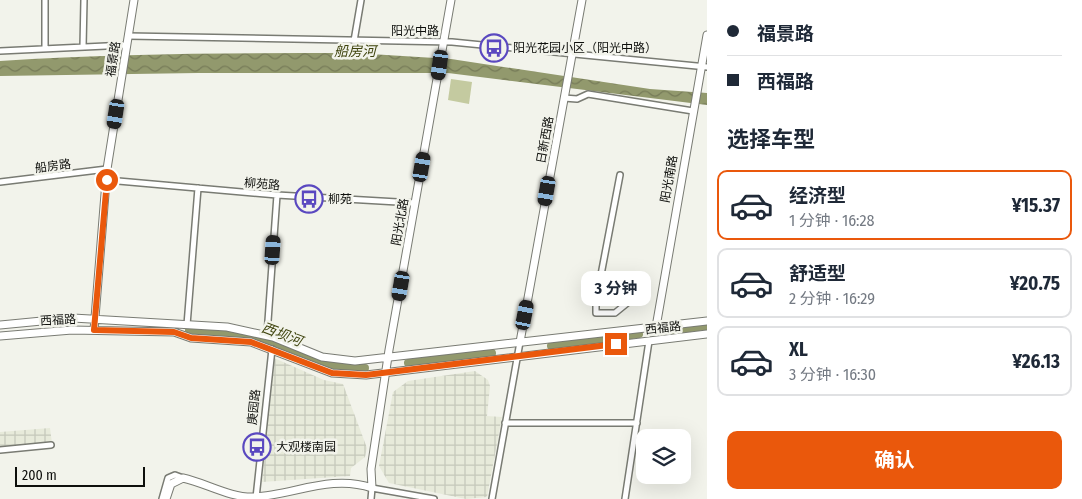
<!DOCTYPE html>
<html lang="zh">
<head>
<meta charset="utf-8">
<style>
  :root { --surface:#fff; --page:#f6f6f7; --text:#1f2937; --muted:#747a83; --line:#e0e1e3; --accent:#ea580c }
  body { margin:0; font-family:"Fira Sans Condensed","Noto Sans SC",sans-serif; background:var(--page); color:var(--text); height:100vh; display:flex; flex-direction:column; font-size:19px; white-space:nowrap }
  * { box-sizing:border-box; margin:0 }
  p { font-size:16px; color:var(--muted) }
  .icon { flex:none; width:28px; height:28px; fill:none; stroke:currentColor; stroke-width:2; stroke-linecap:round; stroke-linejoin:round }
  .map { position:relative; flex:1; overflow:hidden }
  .sheet { display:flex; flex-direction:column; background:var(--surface); width:375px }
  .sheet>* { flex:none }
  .hud { display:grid; align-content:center; height:110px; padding:0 20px; background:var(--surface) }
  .controls { position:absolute; left:636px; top:429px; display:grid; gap:10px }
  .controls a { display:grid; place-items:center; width:55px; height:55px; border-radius:10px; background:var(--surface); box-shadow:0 5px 20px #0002; font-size:25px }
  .scale { position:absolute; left:15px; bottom:12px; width:130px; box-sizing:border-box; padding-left:5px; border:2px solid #0e0f0c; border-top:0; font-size:14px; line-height:18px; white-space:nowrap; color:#0e0f0c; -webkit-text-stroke:4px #f2f3eb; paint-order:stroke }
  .end { position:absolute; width:22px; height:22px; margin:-11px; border:6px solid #ea580c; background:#fff; box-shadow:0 0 0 2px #fff }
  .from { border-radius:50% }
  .bubble { position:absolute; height:35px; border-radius:10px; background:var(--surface); box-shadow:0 5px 20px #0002; font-size:16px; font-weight:700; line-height:35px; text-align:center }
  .car { position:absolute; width:15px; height:30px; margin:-15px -8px; border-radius:6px; box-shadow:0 0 4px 1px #0007; background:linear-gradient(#222 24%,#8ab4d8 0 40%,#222 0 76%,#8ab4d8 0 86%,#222 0) }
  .hud b { display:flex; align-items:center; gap:18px; height:48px; font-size:19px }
  .hud b+b { border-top:1px solid var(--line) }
  .hud i { width:12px; height:12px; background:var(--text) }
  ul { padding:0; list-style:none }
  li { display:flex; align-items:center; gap:15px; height:70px; margin:0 10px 8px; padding:0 10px; border:2px solid var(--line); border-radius:10px }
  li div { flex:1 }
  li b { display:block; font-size:19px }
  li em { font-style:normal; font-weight:700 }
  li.current { border-color:var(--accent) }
  li>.icon { width:45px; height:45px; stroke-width:1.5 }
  h2 { padding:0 20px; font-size:22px; line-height:60px }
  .button { display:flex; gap:10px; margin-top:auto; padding:10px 20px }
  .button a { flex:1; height:58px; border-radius:10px; background:var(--accent); color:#fff; font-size:20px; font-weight:700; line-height:58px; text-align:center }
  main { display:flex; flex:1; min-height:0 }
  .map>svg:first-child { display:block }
  .industrial { fill:url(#industrial-grid) }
  .grass { fill:#c4caa0 }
  .water { fill:url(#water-waves) }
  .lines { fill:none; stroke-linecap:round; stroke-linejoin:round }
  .river { stroke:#92996d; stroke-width:8 }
  .street-casing { stroke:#797b73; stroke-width:8 }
  .secondary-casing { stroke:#797b73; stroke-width:9 }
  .street { stroke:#fff; stroke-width:5 }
  .secondary { stroke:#fff; stroke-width:7 }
  .route { stroke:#ea580c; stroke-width:6 }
  .labels { text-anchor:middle; stroke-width:5; stroke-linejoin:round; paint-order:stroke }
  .street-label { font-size:12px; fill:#0e0f0c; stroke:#f2f3eb }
  .poi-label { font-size:12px; fill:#0e0f0c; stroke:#f2f3eb; text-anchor:start }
  .water-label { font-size:14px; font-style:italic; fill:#3e430d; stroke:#f2f3eb }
</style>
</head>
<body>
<main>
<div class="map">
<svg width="707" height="499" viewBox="0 0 707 499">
  <defs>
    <pattern id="industrial-grid" width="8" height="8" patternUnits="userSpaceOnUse" patternTransform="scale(1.25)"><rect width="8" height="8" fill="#e7eada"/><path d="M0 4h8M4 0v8" fill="none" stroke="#c5c8ba"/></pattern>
    <pattern id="water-waves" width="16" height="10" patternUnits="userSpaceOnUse" patternTransform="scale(1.25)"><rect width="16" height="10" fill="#92996d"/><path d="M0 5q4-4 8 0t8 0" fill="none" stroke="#767b58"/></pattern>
  </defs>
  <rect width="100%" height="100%" fill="#f2f3eb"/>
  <path class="industrial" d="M274,358L324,380L343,384L367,448L365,457L351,468L350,476L262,482Z
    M475,371L488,380L490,386L487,416L502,417L487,497L466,499L389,483L379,466L393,392L408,381Z
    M50,428L52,443L0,447V432Z"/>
  <path class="grass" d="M451,79L472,82L469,104L448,100Z"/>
  <path class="water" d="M354,53L451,59L650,89L707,93V105L448,73H198L0,76V61C118,53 236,53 354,53Z"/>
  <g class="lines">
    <path class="river" d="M189,330L254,336L324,363L344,368H365
      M674,330L707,326
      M551,346L639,334
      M408,363L492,353"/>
    <g class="street-casing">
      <path id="street" d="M128,36L452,42L707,67
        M354,41L361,0
        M83,47L84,0
        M45,49V0
        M0,51L127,45
        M564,98L577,99L588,94L693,111
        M620,175L596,301V313H615L631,300
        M107,180L277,195L415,203
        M0,182L107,169
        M187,325L198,188
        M267,335L277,195
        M505,423H637
        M0,450L51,445
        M256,498L272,349
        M162,499L168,478L175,475L183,478
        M371,499L372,488L434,499
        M492,499L520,342
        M625,499L649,341"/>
    </g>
    <g class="secondary-casing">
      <path id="secondary" d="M0,325L73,318L227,327L273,337L322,357L355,361L707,321
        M656,327L707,35
        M94,330L107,169L134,0
        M0,336L72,330L174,332L191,338L251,342L332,373L366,375L707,334
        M520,342L582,0
        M166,499L171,484L183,478C206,483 230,498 254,497C294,495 331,474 372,488L371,469L389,350L451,0"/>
    </g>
    <use href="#street" class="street"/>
    <use href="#secondary" class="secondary"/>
  </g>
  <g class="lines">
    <path class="route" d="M107,180L94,330L174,332L191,338L251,342L332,373L366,375L616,344"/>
  </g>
  <defs>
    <g id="bus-ring" transform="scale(1.4375)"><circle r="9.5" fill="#f2f3eb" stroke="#5a48c0" stroke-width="1.5"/><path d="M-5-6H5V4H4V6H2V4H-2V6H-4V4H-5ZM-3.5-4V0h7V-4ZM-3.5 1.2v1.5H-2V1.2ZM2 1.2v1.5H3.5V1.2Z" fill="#5a48c0"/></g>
  </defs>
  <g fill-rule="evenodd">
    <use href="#bus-ring" x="494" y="48"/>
    <use href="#bus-ring" x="309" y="199"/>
    <use href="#bus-ring" x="257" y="447"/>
  </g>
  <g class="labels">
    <g class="street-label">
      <text x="415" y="35">阳光中路</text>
      <text transform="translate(113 59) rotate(-81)" y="4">福景路</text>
      <text transform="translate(545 140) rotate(-80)" y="4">日新西路</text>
      <text transform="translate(53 166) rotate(-7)" y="4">船房路</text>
      <text transform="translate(669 179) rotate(-80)" y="4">阳光南路</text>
      <text transform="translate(262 184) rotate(5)" y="4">柳苑路</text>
      <text transform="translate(400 222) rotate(-80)" y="4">阳光北路</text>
      <text transform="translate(58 320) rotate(-3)" y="4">西福路</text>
      <text transform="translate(663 328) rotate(-6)" y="4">西福路</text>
      <text transform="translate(254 407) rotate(-84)" y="4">庚园路</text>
    </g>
    <g class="poi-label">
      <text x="513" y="52">阳光花园小区（阳光中路）</text>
      <text x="328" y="203">柳苑</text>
      <text x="276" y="451">大观楼南园</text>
    </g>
    <g class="water-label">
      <text x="355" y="56">船房河</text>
      <text transform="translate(282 334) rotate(21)" y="5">西坝河</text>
    </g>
  </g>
</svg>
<div class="controls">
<a><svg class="icon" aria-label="layers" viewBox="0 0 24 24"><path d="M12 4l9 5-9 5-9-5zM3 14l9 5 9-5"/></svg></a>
</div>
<div class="scale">200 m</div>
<i class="end from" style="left:107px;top:180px"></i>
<i class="end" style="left:616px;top:344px"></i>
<div class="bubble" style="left:581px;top:271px;width:70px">3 分钟</div>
<i class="car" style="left:440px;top:65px;rotate:188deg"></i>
<i class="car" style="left:116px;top:114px;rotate:189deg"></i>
<i class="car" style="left:422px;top:167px;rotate:10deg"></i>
<i class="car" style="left:547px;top:191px;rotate:190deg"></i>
<i class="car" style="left:273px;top:250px;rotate:4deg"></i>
<i class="car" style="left:401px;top:286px;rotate:190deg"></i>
<i class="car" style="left:525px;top:315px;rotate:11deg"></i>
</div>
<section class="sheet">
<div class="hud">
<b><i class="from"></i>福景路</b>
<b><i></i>西福路</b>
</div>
<h2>选择车型</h2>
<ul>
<li class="current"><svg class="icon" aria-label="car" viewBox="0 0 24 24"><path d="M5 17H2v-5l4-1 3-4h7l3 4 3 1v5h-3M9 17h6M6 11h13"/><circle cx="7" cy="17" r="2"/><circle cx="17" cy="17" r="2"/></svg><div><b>经济型</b><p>1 分钟 · 16:28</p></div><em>¥15.37</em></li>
<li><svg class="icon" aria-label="car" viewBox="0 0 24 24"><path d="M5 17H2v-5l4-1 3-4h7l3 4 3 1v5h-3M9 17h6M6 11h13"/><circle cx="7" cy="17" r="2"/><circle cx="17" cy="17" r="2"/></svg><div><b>舒适型</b><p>2 分钟 · 16:29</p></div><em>¥20.75</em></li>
<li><svg class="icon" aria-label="car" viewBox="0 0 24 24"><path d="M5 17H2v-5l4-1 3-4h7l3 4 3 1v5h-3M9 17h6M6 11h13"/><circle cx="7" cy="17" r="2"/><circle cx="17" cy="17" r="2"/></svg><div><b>XL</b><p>3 分钟 · 16:30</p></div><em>¥26.13</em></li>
</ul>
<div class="button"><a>确认</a></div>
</section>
</main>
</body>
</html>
